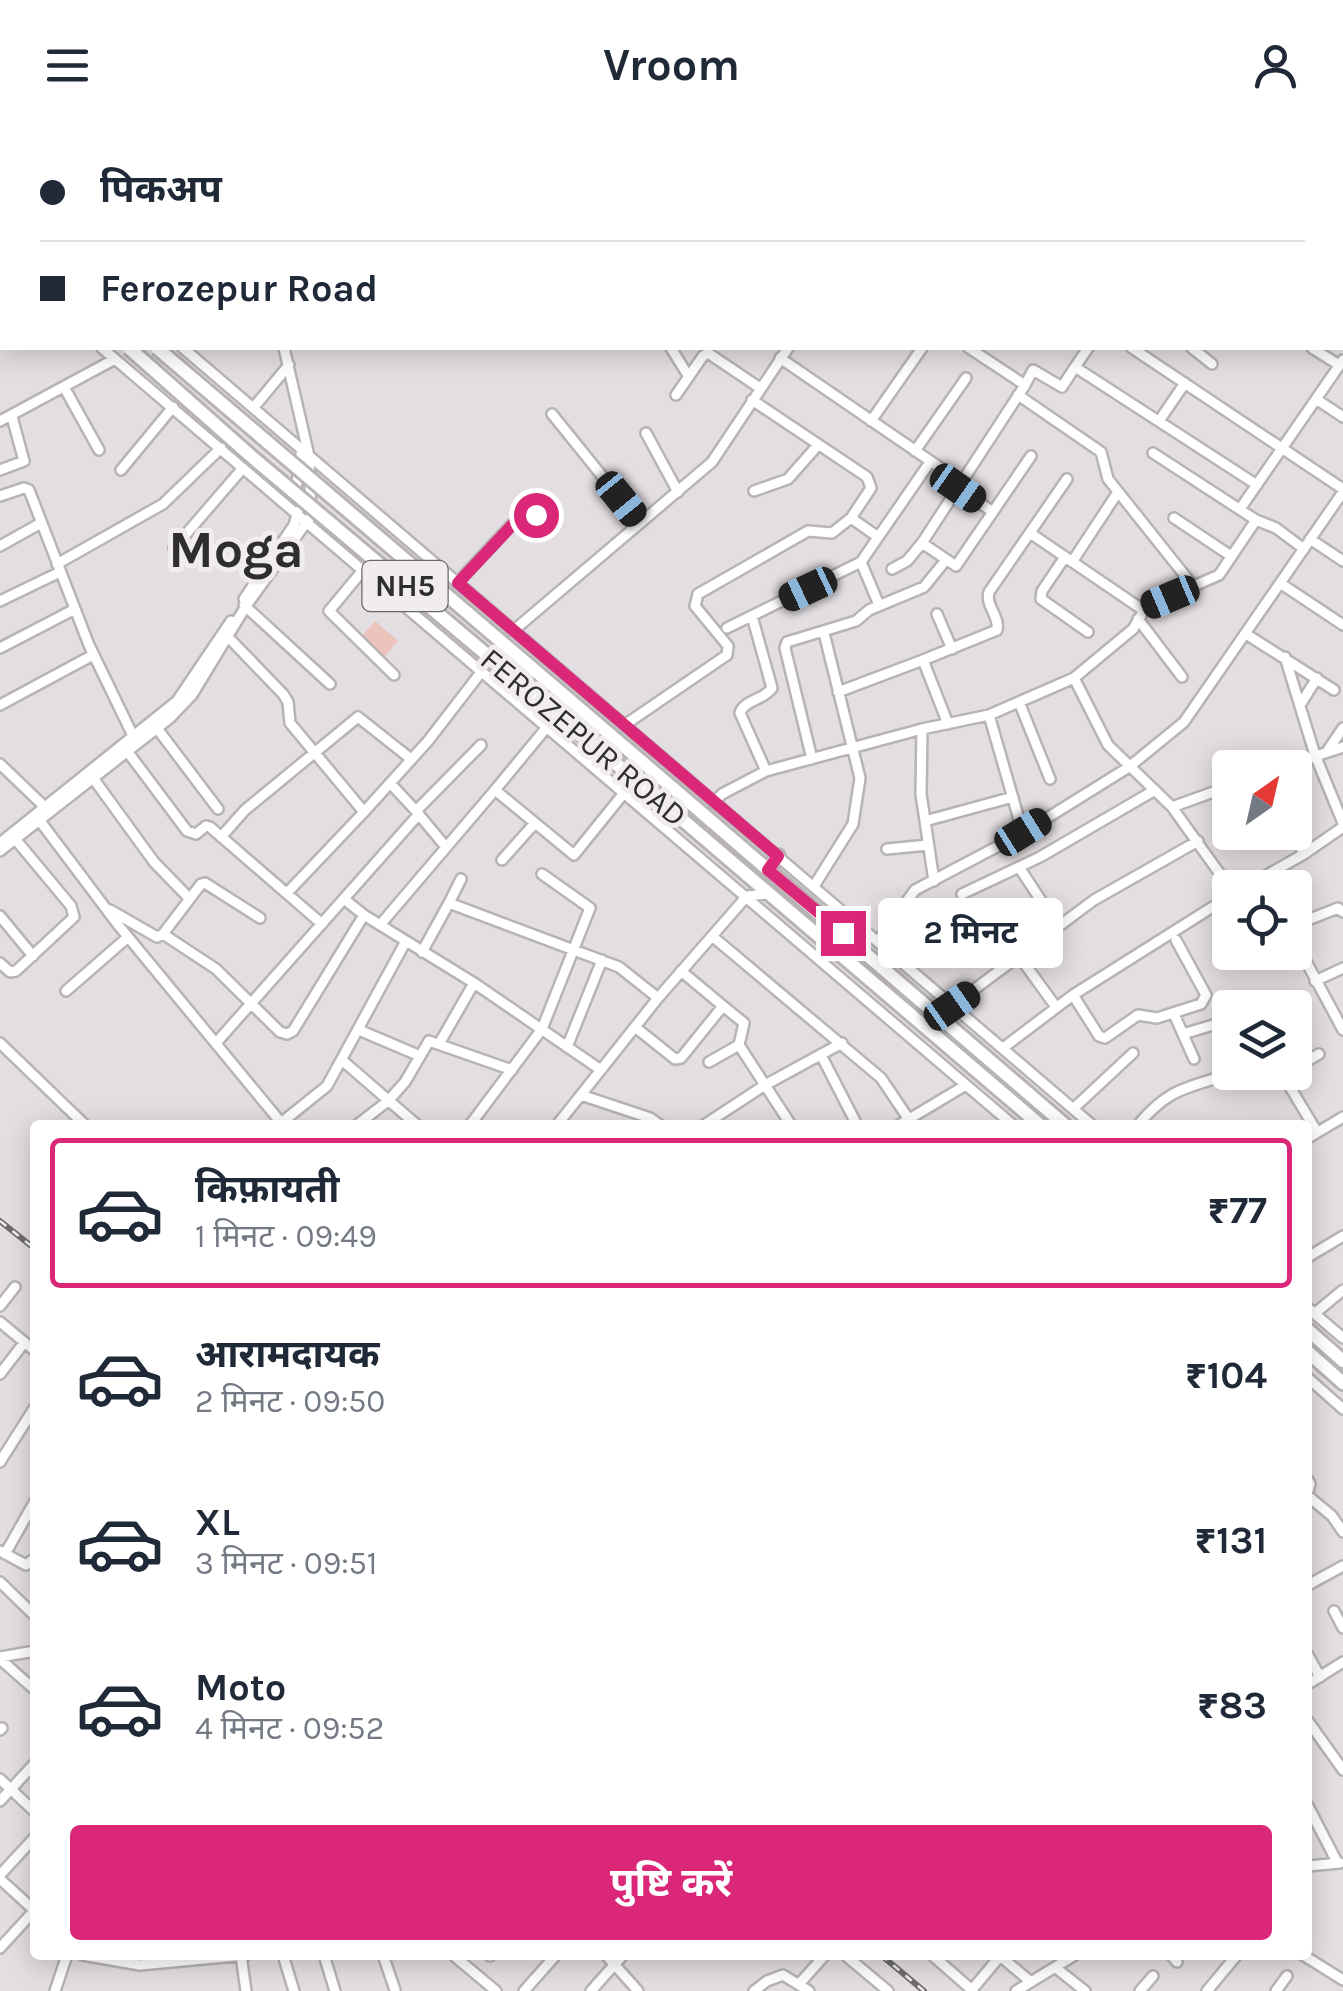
<!DOCTYPE html>
<html lang="hi">
<head>
<meta charset="utf-8">
<style>
  :root { --surface:#fff; --page:#f2f2f3; --text:#1f2937; --muted:#747a83; --line:#e0e1e3; --accent:#db2777 }
  body { margin:0; font-family:Karla,"Noto Sans Devanagari",sans-serif; background:var(--page); color:var(--text); height:100vh; display:flex; flex-direction:column; font-size:38px; white-space:nowrap }
  * { box-sizing:border-box; margin:0 }
  p { font-size:32px; color:var(--muted) }
  .icon { flex:none; width:55px; height:55px; fill:none; stroke:currentColor; stroke-width:2; stroke-linecap:round; stroke-linejoin:round }
  .map { position:relative; flex:1; overflow:hidden }
  .side { position:absolute; left:30px; top:990px; width:1282px; height:840px; display:flex; flex-direction:column; background:var(--surface); border-radius:10px; box-shadow:0 5px 25px #0003 }
  .side>* { flex:none }
  .guide { position:absolute; left:0px; top:0px; width:1345px; height:220px; box-shadow:0 5px 25px #0003; display:grid; align-content:center; height:220px; padding:0 40px; background:var(--surface) }
  .needle { width:65px; rotate:34deg }
  .controls { position:absolute; left:1212px; top:620px; display:grid; gap:20px }
  .controls a { display:grid; place-items:center; width:100px; height:100px; border-radius:10px; background:var(--surface); box-shadow:0 5px 25px #0003; font-size:50px }
  .end { position:absolute; width:45px; height:45px; margin:-22px; border:12px solid #db2777; background:#fff; box-shadow:0 0 0 5px #fff }
  .from { border-radius:50% }
  .bubble { position:absolute; height:70px; border-radius:10px; background:var(--surface); box-shadow:0 5px 25px #0003; font-size:32px; font-weight:700; line-height:70px; text-align:center }
  .car { position:absolute; width:30px; height:60px; margin:-30px -15px; border-radius:12px; box-shadow:0 0 8px 2px #0007; background:linear-gradient(#222 24%,#8ab4d8 0 40%,#222 0 76%,#8ab4d8 0 86%,#222 0) }
  .guide b { display:flex; align-items:center; gap:35px; height:95px; font-size:38px }
  .guide b+b { border-top:2px solid var(--line) }
  .guide i { width:25px; height:25px; background:var(--text) }
  ul { padding:18px 0 0; list-style:none }
  li { display:flex; align-items:center; gap:30px; height:150px; margin:0 20px 15px; padding:0 20px; border:5px solid transparent; border-radius:10px }
  li div { flex:1 }
  li b { display:block; font-size:38px }
  li em { font-style:normal; font-weight:700 }
  li.selected { border-color:var(--accent) }
  li>.icon { width:90px; height:90px; stroke-width:1.5 }
  .button { display:flex; gap:20px; margin-top:auto; padding:20px 40px }
  .button a { flex:1; height:115px; border-radius:10px; background:var(--accent); color:#fff; font-size:40px; font-weight:700; line-height:115px; text-align:center }
  header { display:flex; justify-content:space-between; align-items:center; height:130px; padding:0 40px; background:var(--surface); font-size:45px; font-weight:700 }
  .map>svg:first-child { display:block }
  .garden { fill:#ecc4bc }
  .lines { fill:none; stroke-linecap:round; stroke-linejoin:round }
  .minor-casing { stroke:#b8b3b5; stroke-width:14 }
  .highway-casing { stroke:#b8b3b5; stroke-width:18 }
  .minor { stroke:#fff; stroke-width:9 }
  .highway { stroke:#fff; stroke-width:12 }
  .rail-casing { stroke:#6d6b6d; stroke-width:6 }
  .rail { stroke:#f1ecee; stroke-width:2.5; stroke-dasharray:8; stroke-linecap:butt }
  .highway-bridge-casing { stroke:#b8b3b5; stroke-width:18; stroke-linecap:butt }
  .highway-bridge { stroke:#fff; stroke-width:12 }
  .route { stroke:#db2777; stroke-width:12 }
  .labels { text-anchor:middle; stroke-width:10; stroke-linejoin:round; paint-order:stroke }
  .shield { fill:#f1ecee; stroke:#696768; stroke-width:2.5 }
  .shield-label { font-size:30px; font-weight:bold; fill:#2f2e2f }
  .street-label { font-size:32px; fill:#2f2e2f; stroke:#f1ecee }
  .town-label { font-size:52px; font-weight:bold; fill:#2f2e2f; stroke:#f1ecee }
</style>
</head>
<body>
<header><svg class="icon" aria-label="menu" viewBox="0 0 24 24"><path d="M4 6h16M4 12h16M4 18h16"/></svg>Vroom<svg class="icon" aria-label="person" viewBox="0 0 24 24"><circle cx="12" cy="8" r="4"/><path d="M4 21q1-7 8-7t8 7"/></svg></header>
<div class="map">
<svg width="1343" height="1861" viewBox="0 0 1343 1861">
  <rect width="100%" height="100%" fill="#e3dee1"/>
  <path class="garden" d="M375,491L398,511L384,527L361,507Z"/>
  <g class="lines">
    <g class="minor-casing">
      <path id="minor" d="M58,0L61,2
        M219,0L220,2
        M300,0L301,2
        M586,0L589,2
        M738,0L740,2
        M965,0L969,2
        M1193,0L1196,2
        M363,2L365,0
        M686,2L689,0
        M808,2L810,0
        M937,2L938,0
        M999,2L1001,0
        M1094,2L1095,0
        M1261,2L1262,0
        M1324,2L1326,0
        M1342,59L1343,58
        M0,62L2,64
        M1342,100H1343
        M1342,121H1343
        M0,131L2,133
        M1342,188L1343,189
        M102,218L1013,995
        M183,218L1092,995
        M671,218L689,247
        M1132,218L1343,359
        M1192,218L1212,234
        M1312,218L1339,235
        M780,228L961,352
        M1075,237L1088,218
        M1025,255L1033,240L1062,257L1075,237L1257,355
        M64,257L99,320
        M676,265L703,226L708,223L760,258
        M1018,265L1101,322L1108,349L1194,457
        M1316,269L1343,287
        M254,277L289,235
        M552,284L640,393
        M0,291L115,229
        M871,291L922,218
        M1159,291L1185,253
        M646,303L678,362
        M915,321L966,248
        M1153,323L1256,390L1276,398L1304,419
        M0,340L24,331L12,287
        M121,340L173,277
        M958,358L993,382
        M754,361L788,349L818,315
        M0,366L24,358L29,360L89,515L135,610
        M295,366L302,317
        M1240,379L1343,230
        M851,388L878,407
        M1174,388L1231,426
        M1030,403L1143,480
        M1310,409L1343,431
        M922,413L956,436L1031,326
        M0,416L41,393
        M174,418L243,338
        M1065,427L1042,461L1041,469L1088,502
        M861,432L879,475
        M1072,432L1118,362
        M57,434L163,374L221,318
        M364,439L329,481L394,545
        M892,439L907,431L922,413L1025,255L969,218
        M457,453L515,391L539,384L546,377
        M1280,453L1343,495
        M244,469L294,395L298,381
        M0,471L60,442
        M244,475L330,554
        M937,484L952,519
        M752,486L772,558C764,570 744,570 740,583L766,641
        M1138,489L1182,547
        M727,498L861,432L930,332
        M513,501L712,332L788,218
        M1246,504L1334,560
        M228,507L283,564L288,572L290,593L364,682L428,611L482,541
        M0,518L75,479
        M1285,527L1315,625L1343,693
        M1074,548L1108,615L1172,677L1230,758
        M838,562L923,530
        M1019,572L1050,649
        M0,575L93,525
        M1300,575L1317,548
        M989,585L1023,703
        M626,594L727,525L728,516L695,476L698,464L808,401L832,403L851,388L871,358L867,347L752,270
        M948,594L923,530L997,500C1000,486 985,476 989,462L1067,349
        M156,597L218,679
        M922,599L921,664L934,751
        M1328,620L1343,598
        M127,621L187,701L196,704L206,696L210,697L322,794
        M812,629L785,518L787,512L856,491L869,480L924,457L946,430
        M0,634L48,680
        M1280,638L1343,617
        M93,648L154,732L189,768
        M390,653L416,681
        M495,660L547,597
        M714,673L722,664L766,641L922,599L989,585L1074,548L1133,499L1146,477L1219,445L1256,390
        M1172,677L1230,656
        M40,691L119,796L283,995
        M925,691L1013,667
        M221,707L245,680L358,587L411,629
        M0,713L177,571L231,491
        M445,716L416,681L481,615
        M887,719L928,715
        M0,721L170,588L192,565L246,476L311,386L309,326L284,218
        M1304,724L1343,697
        M502,730L535,693
        M1019,737L1057,795
        M814,756L853,694L860,648L824,503
        M1244,758L1304,724L1292,702
        M287,763L364,682
        M962,764L1040,727L1155,660
        M449,773L461,749
        M110,780L157,807L163,804L201,754L205,753L260,788
        M364,785L474,853L601,940
        M0,786L33,826
        M380,795L495,660L574,725L624,663
        M1295,795L1338,778L1343,782
        M163,804L216,839L280,902L287,904L293,901L364,785L344,769
        M712,806L881,948L910,991
        M878,811L915,760L1023,703L1129,637L1184,592L1343,362
        M1295,811L1343,900
        M422,822L449,773L619,837L658,868
        M1019,826L1056,877
        M0,833L10,842L16,841L74,787L71,776L16,710
        M1315,851L1343,838
        M66,861L128,807
        M1073,865L1099,906L1105,908L1138,885L1157,888L1201,874L1206,865L1176,810
        M723,876L744,893L739,915L791,995
        M952,876L1094,770L1198,711
        M1174,884L1194,929
        M635,897L675,929L681,928L723,876L681,841
        M359,900L420,926
        M1183,904L1213,895
        M0,913L85,995
        M216,913L419,684
        M439,914L474,853
        M567,917L602,830
        M1003,918L1073,865L1230,766
        M821,925L857,995
        M343,931L417,995
        M709,932L739,915
        M1295,938L1319,924
        M1281,942L1317,1002
        M581,965L650,988L660,995
        M1073,979L1133,923
        M281,993L327,956L406,811
        M357,995L388,971L405,952L429,911L512,940
        M470,995L542,899L590,778L542,744
        M557,995L658,868L747,766L767,764
        M704,995L765,955L842,913
        M899,995L966,955
        M1138,995C1171,955 1191,958 1235,942
        M1308,1008L1343,987
        M1308,1127L1343,1106
        M0,1176L15,1157
        M1308,1178L1343,1208
        M1314,1184L1343,1160
        M0,1192L35,1221
        M0,1244L24,1213
        M1308,1248L1343,1279
        M0,1332L35,1277
        M1308,1350L1310,1354L1308,1361
        M1308,1366L1332,1386L1343,1402
        M0,1421L26,1435L35,1428
        M5,1424L35,1371
        M0,1452L35,1486
        M1308,1455L1343,1436
        M1334,1481L1343,1498
        M1308,1525L1320,1547
        M0,1527L35,1521
        M0,1529L35,1560
        M1308,1554L1343,1532
        M1308,1591L1343,1640
        M0,1600L2,1598
        M0,1649L35,1682
        M0,1671L35,1633
        M1308,1676L1337,1732
        M1308,1736L1340,1733
        M0,1745L35,1707
        M0,1749L35,1781
        M0,1818L34,1781
        M82,1825L140,1835L246,1825
        M241,1825L246,1861
        M283,1825L294,1861
        M324,1825L335,1861
        M383,1825L395,1860
        M453,1825L496,1861
        M606,1825L638,1861
        M845,1825L888,1861
        M932,1825L973,1861
        M999,1825L1031,1852
        M1171,1825L1177,1832
        M1303,1825L1343,1850
        M490,1826L491,1825
        M1056,1838L1085,1861
        M800,1853L825,1825
        M55,1861L67,1825
        M524,1861L556,1825
        M591,1861L623,1825
        M754,1861L767,1851L783,1845L809,1861
        M971,1861L1001,1825
        M1016,1861L1075,1825
        M1140,1861L1153,1846
        M1207,1861L1237,1825
        M1276,1861L1287,1846"/>
    </g>
    <g class="highway-casing">
      <path id="highway" d="M0,84L2,86
        M0,107L2,109
        M695,677L1065,995
        M684,691L1040,995
        M768,739L778,726
        M1308,1200L1343,1231
        M1308,1222L1343,1253"/>
    </g>
    <use href="#minor" class="minor"/>
    <use href="#highway" class="highway"/>
    <g class="rail-casing">
      <path id="rail" d="M0,1091L35,1119
        M881,1825L924,1861"/>
    </g>
    <use href="#rail" class="rail"/>
    <g class="highway-bridge-casing">
      <path id="highway-bridge" d="M129,218L252,327L684,691
        M157,218L695,677"/>
    </g>
    <use href="#highway-bridge" class="highway-bridge"/>
  </g>
  <g class="lines">
    <path class="route" d="M536,385L516,391L458,453L778,726L768,740L843,803"/>
  </g>
  <g class="labels">
    <rect class="shield" x="362.5" y="431" width="85" height="50" rx="8"/>
    <g class="shield-label">
      <text x="405" y="466">NH5</text>
    </g>
    <g class="street-label">
      <text transform="translate(584 607) rotate(40)" y="11">FEROZEPUR ROAD</text>
    </g>
    <g class="town-label">
      <text x="236" y="437">Moga</text>
    </g>
  </g>
</svg>
<div class="controls">
<a><svg class="needle" viewBox="-14 -14 28 28"><path d="M0-13l5 13h-10z" fill="#e53935"/><path d="M0 13l5-13h-10z" fill="#747a83"/></svg></a>
<a><svg class="icon" aria-label="locate" viewBox="0 0 24 24"><circle cx="12" cy="12" r="6"/><path d="M12 2v4M12 18v4M2 12h4M18 12h4"/></svg></a>
<a><svg class="icon" aria-label="layers" viewBox="0 0 24 24"><path d="M12 4l9 5-9 5-9-5zM3 14l9 5 9-5"/></svg></a>
</div>
<i class="end from" style="left:536px;top:385px"></i>
<i class="end" style="left:843px;top:803px"></i>
<div class="bubble" style="left:878px;top:768px;width:185px">2 मिनट</div>
<i class="car" style="left:958px;top:358px;rotate:125deg"></i>
<i class="car" style="left:621px;top:369px;rotate:141deg"></i>
<i class="car" style="left:808px;top:459px;rotate:245deg"></i>
<i class="car" style="left:1170px;top:467px;rotate:247deg"></i>
<i class="car" style="left:1023px;top:702px;rotate:58deg"></i>
<i class="car" style="left:952px;top:876px;rotate:55deg"></i>
<div class="guide">
<b><i class="from"></i>पिकअप</b>
<b><i></i>Ferozepur Road</b>
</div>
<section class="side">
<ul>
<li class="selected"><svg class="icon" aria-label="car" viewBox="0 0 24 24"><path d="M5 17H2v-5l4-1 3-4h7l3 4 3 1v5h-3M9 17h6M6 11h13"/><circle cx="7" cy="17" r="2"/><circle cx="17" cy="17" r="2"/></svg><div><b>किफ़ायती</b><p>1 मिनट · 09:49</p></div><em>₹77</em></li>
<li><svg class="icon" aria-label="car" viewBox="0 0 24 24"><path d="M5 17H2v-5l4-1 3-4h7l3 4 3 1v5h-3M9 17h6M6 11h13"/><circle cx="7" cy="17" r="2"/><circle cx="17" cy="17" r="2"/></svg><div><b>आरामदायक</b><p>2 मिनट · 09:50</p></div><em>₹104</em></li>
<li><svg class="icon" aria-label="car" viewBox="0 0 24 24"><path d="M5 17H2v-5l4-1 3-4h7l3 4 3 1v5h-3M9 17h6M6 11h13"/><circle cx="7" cy="17" r="2"/><circle cx="17" cy="17" r="2"/></svg><div><b>XL</b><p>3 मिनट · 09:51</p></div><em>₹131</em></li>
<li><svg class="icon" aria-label="car" viewBox="0 0 24 24"><path d="M5 17H2v-5l4-1 3-4h7l3 4 3 1v5h-3M9 17h6M6 11h13"/><circle cx="7" cy="17" r="2"/><circle cx="17" cy="17" r="2"/></svg><div><b>Moto</b><p>4 मिनट · 09:52</p></div><em>₹83</em></li>
</ul>
<div class="button"><a>पुष्टि करें</a></div>
</section>
</div>
</body>
</html>
